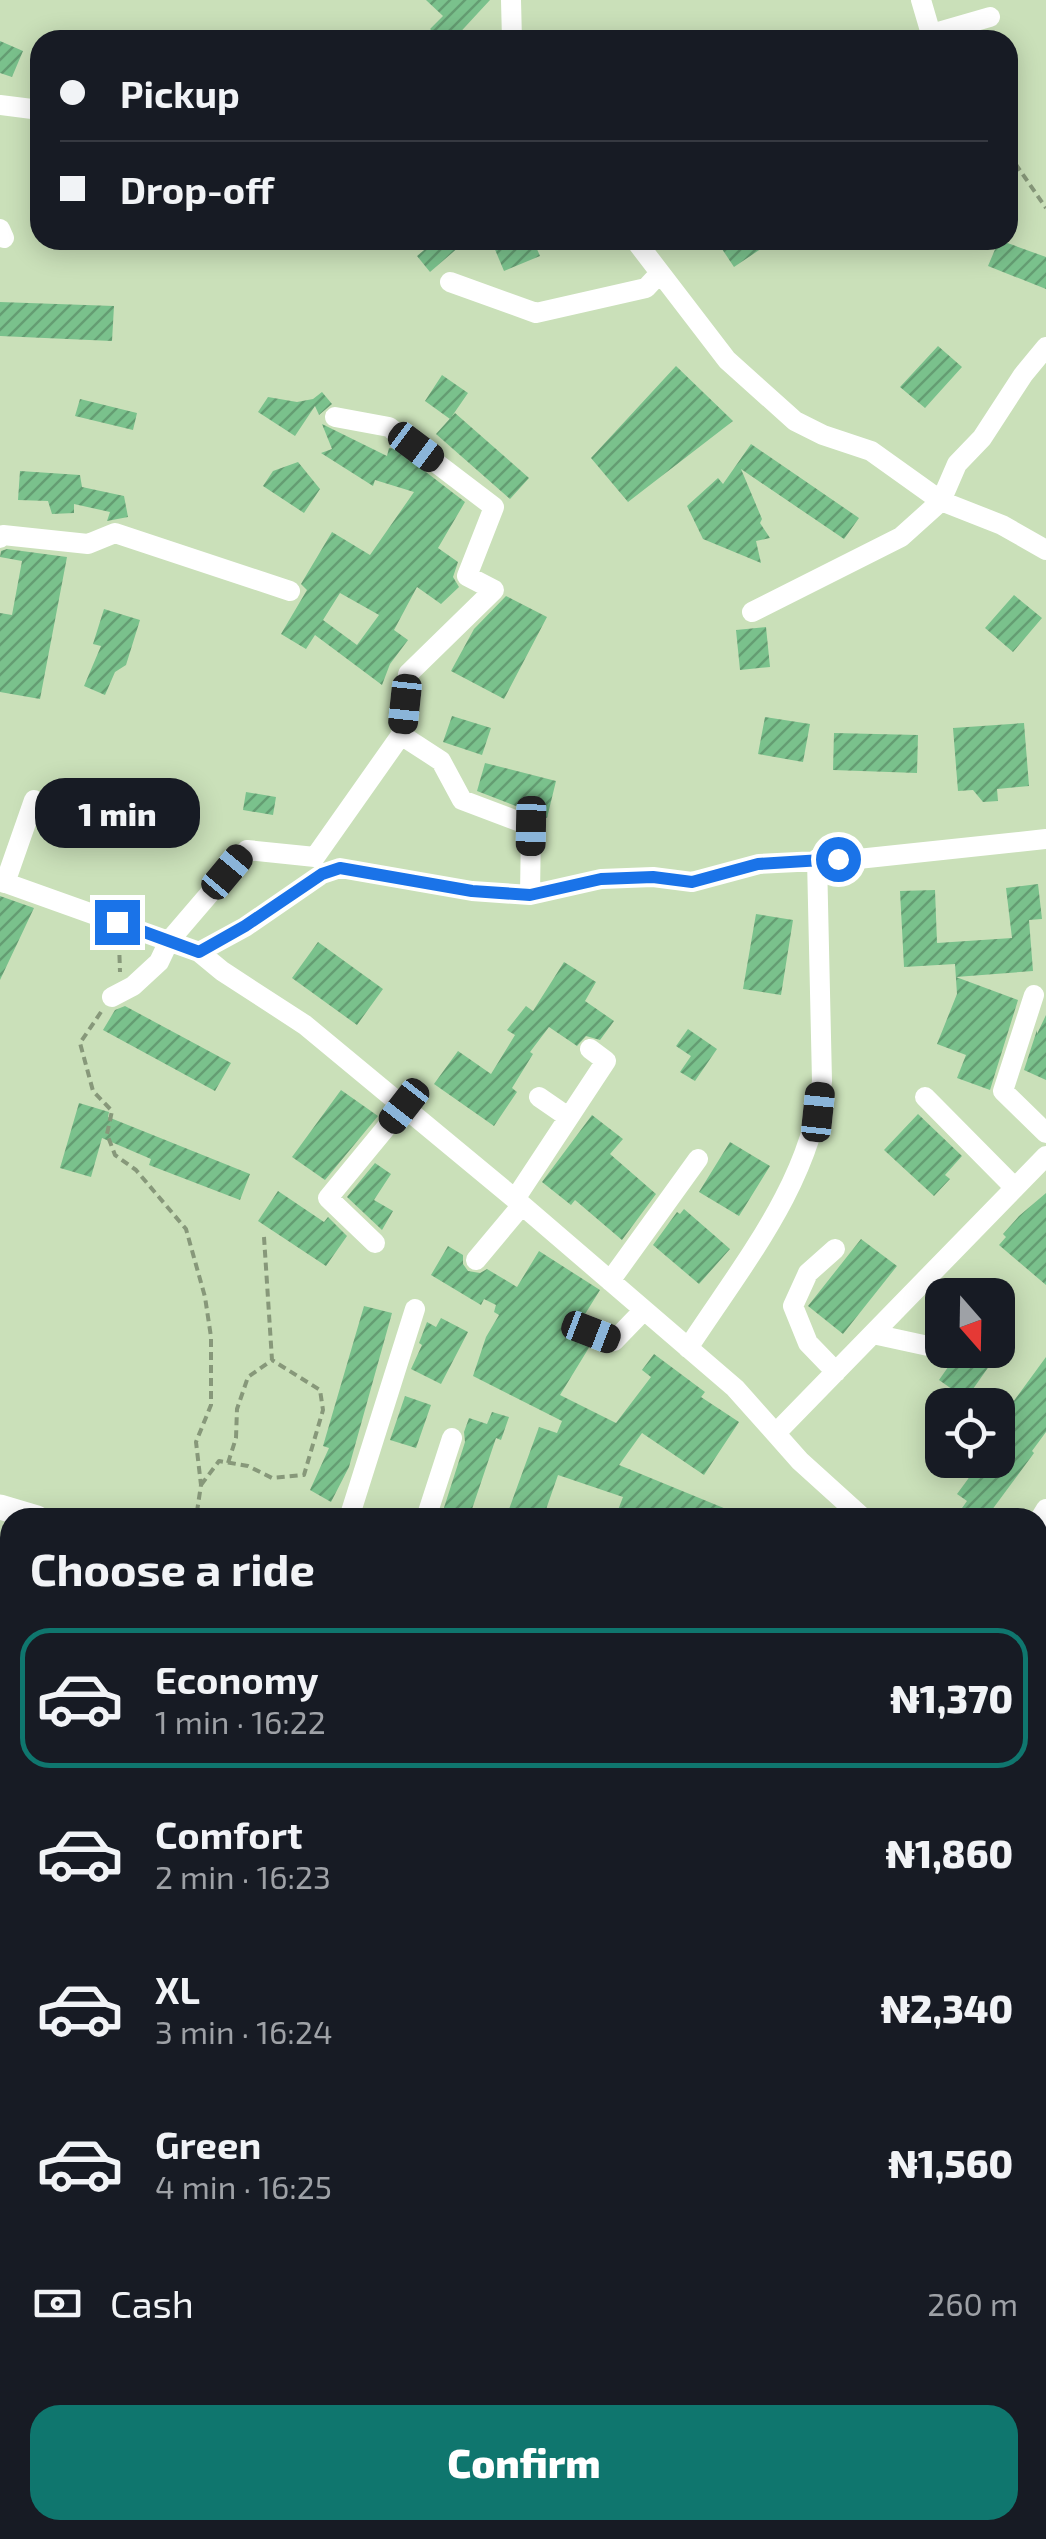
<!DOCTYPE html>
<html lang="en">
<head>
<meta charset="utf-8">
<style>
  :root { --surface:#171b24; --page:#20242c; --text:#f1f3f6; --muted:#9ea1a6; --line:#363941; --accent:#0f766e }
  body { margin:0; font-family:"Exo 2",sans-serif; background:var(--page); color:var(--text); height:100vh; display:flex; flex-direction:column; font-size:38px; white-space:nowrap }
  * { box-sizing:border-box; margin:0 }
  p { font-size:32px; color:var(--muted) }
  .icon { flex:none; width:55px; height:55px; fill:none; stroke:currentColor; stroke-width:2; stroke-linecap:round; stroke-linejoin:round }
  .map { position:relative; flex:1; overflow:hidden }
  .panel { position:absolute; left:0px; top:1508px; width:1048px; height:1032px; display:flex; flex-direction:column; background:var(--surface); border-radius:30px 30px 0 0; box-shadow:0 5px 25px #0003 }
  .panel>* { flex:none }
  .hud { position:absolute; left:30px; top:30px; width:988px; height:220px; border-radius:30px; box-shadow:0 5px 25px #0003; display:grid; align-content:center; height:220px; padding:0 30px; background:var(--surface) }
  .needle { width:65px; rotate:160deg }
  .controls { position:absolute; left:925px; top:1278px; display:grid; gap:20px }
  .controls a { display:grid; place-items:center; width:90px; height:90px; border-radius:20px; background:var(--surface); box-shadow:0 5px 25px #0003; font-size:50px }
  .end { position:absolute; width:45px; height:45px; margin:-22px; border:12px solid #1a73e8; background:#fff; box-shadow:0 0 0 5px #fff }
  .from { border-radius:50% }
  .bubble { position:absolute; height:70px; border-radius:30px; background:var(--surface); box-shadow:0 5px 25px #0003; font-size:32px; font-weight:800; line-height:70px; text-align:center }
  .car { position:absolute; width:30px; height:60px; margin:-30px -15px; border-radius:12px; box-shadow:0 0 8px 2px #0007; background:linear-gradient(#222 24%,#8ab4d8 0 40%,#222 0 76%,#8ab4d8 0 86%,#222 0) }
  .hud b { display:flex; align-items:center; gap:35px; height:95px; font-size:38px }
  .hud b+b { border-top:2px solid var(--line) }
  .hud i { width:25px; height:25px; background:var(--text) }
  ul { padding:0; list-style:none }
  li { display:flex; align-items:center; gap:30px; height:140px; margin:0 20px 15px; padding:0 10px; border:5px solid transparent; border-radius:30px }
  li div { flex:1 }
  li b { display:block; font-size:38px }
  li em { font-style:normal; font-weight:800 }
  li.on { border-color:var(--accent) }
  li>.icon { width:90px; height:90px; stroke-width:1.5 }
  h2 { padding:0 30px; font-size:45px; line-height:120px }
  .pay { display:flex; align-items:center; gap:25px; height:110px; padding:0 30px; font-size:38px }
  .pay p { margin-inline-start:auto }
  .cta { display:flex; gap:20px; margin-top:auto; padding:20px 30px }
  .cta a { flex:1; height:115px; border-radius:30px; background:var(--accent); color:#fff; font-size:40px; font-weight:800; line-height:115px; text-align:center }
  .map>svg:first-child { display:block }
  .building { fill:url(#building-hatch); fill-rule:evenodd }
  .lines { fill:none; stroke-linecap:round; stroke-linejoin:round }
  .path { stroke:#87987a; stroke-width:4; stroke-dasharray:8 5; stroke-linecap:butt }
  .minor { stroke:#fff; stroke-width:20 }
  .major { stroke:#fff; stroke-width:25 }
  .route { stroke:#1a73e8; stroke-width:12 }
</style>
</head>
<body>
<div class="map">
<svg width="1046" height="2539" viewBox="0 0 1046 2539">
  <defs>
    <pattern id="building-hatch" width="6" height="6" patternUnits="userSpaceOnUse" patternTransform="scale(2.5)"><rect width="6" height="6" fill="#7ac18c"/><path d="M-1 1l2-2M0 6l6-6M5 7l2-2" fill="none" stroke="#649d72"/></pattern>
  </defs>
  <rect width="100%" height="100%" fill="#cae0b9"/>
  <path class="building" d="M426,0H490L453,40H442L430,29L443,16Z
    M0,41L23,51L12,77L0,73Z
    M436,240H467L430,272L417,256Z
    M491,240H533L540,256L504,271Z
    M716,240H774L734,267Z
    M999,240L1046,257V289L988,266Z
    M0,302L114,306L112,341L0,336Z
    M938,346L962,367L925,408L900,387Z
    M676,366L733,421L628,502L591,458Z
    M442,375L468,393L450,419L425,401Z
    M322,392L332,404L319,415L315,406L295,436L258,412L268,397L297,402L313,399Z
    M80,399L137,413L133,430L75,416Z
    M455,413L529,478L510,499L436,434Z
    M322,424L387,456L389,448L396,449L465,502L438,548L458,562L453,577L459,587L441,604L417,587L394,630L408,640L390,664L382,685L315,635L306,649L281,634L307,590L301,584L332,532L370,555L414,492L375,480L373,486L321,453L332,449ZM340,593L379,615L357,645L323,620Z
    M751,444L859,518L844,539L741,469L762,519L760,523L770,538L756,541L761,563L703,539L687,506L718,478L723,484Z
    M298,462L320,489L304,513L263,486L273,471Z
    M20,471L80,475L82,487L124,496L128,517L107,521L110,512L74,504V513L52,514L48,501L18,500Z
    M7,549L67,557L40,699L0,692V613L12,615L22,561L0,557L1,551Z
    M1014,595L1042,618L1013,652L985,628Z
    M506,596L547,617L504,699L451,671L474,629Z
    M104,609L140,620L126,665L115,672L105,695L84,686L101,646L93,644Z
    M766,627L770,667L740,670L736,630Z
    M452,716L491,728L482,755L443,742Z
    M765,717L810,724L803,762L758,754Z
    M1024,723L1029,786L997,789L998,801L983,802L973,790L958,791L953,728Z
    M834,733L918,735L917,773L833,770Z
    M485,763L556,781L547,818L477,791Z
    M48,786L105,791L101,825L45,820Z
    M246,792L276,797L273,815L243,810Z
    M1038,884L1042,919L1029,920L1033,971L956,977L1018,1000L990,1090L957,1078L966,1055L937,1044L957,994L955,964L904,967L900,891L935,890L937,943L1012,938L1006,888Z
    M0,896L34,908L0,980Z
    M756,914L793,920L781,995L743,989Z
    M318,942L383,989L357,1025L292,978Z
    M564,962L596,982L585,1001L614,1021L600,1040L586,1036L577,1046L549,1027L530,1052L533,1054L512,1088L517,1092L494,1126L434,1084L458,1051L491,1074L515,1035L507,1030L526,1006L533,1011Z
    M125,1006L231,1063L215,1091L103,1030L115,1010Z
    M1046,1015V1080L1024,1070L1037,1030V1034Z
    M688,1029L717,1049L695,1081L680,1072L691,1056L676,1046Z
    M341,1090L378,1116L325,1180L292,1157Z
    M79,1103L109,1112L108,1117L250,1174L240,1200L149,1165L151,1159L102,1138L91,1177L60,1168Z
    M918,1114L962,1156L945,1175L950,1179L934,1196L884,1150Z
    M592,1115L623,1139L610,1154L656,1194L622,1240L575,1200L571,1205L542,1182Z
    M730,1142L770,1166L739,1216L699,1192Z
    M375,1163L391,1174L374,1200L393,1211L382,1230L347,1197Z
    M278,1191L324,1222L328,1217L347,1236L326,1266L258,1221Z
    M1046,1193V1285L999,1245L1006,1237L1003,1234L1019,1216Z
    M684,1209L730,1249L699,1284L653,1245L677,1212L680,1214Z
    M861,1239L897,1266L843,1334L808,1306Z
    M448,1246L463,1255V1264L468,1271L480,1273L487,1269L517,1287L539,1251L600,1290L572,1335L590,1346L560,1395L616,1423L651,1377L642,1370L654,1354L705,1392L701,1397L739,1422L704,1475L642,1433L619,1465L748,1518H615L623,1497L558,1475L543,1518H524L508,1512L539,1427L557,1433L562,1421L473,1376L486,1337L499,1315L494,1312L496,1305L484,1299L481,1305L431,1275Z
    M364,1306L392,1313L349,1467L331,1502L310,1490L329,1448L323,1446Z
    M441,1318L468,1332L441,1384L411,1369L422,1345L419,1343L427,1322L436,1327Z
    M960,1350H980L992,1362L966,1399L939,1380Z
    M1046,1357V1432L1032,1451L1034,1453L986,1518H955L967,1501L957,1494L982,1460H998V1439L1012,1419L1005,1413Z
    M405,1396L431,1405L416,1448L390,1440Z
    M492,1412L509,1417L501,1440L496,1438L469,1518L442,1514L465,1442L464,1432L469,1418L487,1424Z"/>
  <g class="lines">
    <path class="path" d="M1008,153L1046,208
      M119,942L120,972
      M101,1012L80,1043L93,1091L112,1111L107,1134L115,1155L136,1170L186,1229L205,1297L211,1337V1405L196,1442L201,1485L196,1518
      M228,1463L236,1438L237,1409L248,1377L272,1360L264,1237
      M201,1485L219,1461L248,1466L272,1478L304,1475L323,1410L320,1390L272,1360"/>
    <path class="minor" d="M511,0L512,40
      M921,0L931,34L990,17
      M0,105L40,110
      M0,229L4,238
      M635,240L727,360L795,421L823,435L871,451L941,501L1002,525L1046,550
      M450,282L536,313L646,288L659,274
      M0,538L3,535L88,544L115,533L290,591
      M752,612L901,537L941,501L957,464L982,438L1023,375L1046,347
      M401,735L441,761L462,800L531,826L530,895
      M0,881L199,952L222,971L305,1025L515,1199L735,1388L800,1461L863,1518
      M5,883L34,800
      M199,952L245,927L322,874L340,868L472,891L530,895L601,879L653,877L692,882L759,864L858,859L1046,839
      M1034,995L1003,1091L1046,1133
      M112,997L133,986L159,962L169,941L247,850L315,857L401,735L408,674L494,590L467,576L494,507L389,427L335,417
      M539,1097L568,1117
      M925,1097L1015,1188
      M515,1199L606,1061L590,1049
      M375,1243L328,1198L403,1107
      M835,1249L808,1273L793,1306L808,1343L836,1372
      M476,1260L522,1205
      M610,1281L698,1159
      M591,1332L614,1341L644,1310
      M873,1334L942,1349
      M688,1348C742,1265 811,1183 822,1081L817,859
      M776,1433L1046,1156
      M349,1518L415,1309
      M426,1518L452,1438
      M563,1518H565
      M1038,1522L1046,1509
      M1038,1640L1046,1646
      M0,1718L10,1719
      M0,1929L10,1911
      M1038,1943L1046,1914
      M0,2043L10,2045
      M0,2410L10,2421
      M114,2530L122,2539
      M578,2530L591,2539
      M811,2539L815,2530"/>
    <path class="major" d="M0,1507L37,1518
      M1038,1776L1046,1778"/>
  </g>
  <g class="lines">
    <path class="route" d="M117,922L199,952L245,926L322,874L340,868L472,891L530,895L601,879L653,877L692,882L758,864L838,859"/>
  </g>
</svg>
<div class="controls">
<a><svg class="needle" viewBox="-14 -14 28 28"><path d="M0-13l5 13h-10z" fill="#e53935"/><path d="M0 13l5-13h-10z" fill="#9ea1a6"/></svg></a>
<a><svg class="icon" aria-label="locate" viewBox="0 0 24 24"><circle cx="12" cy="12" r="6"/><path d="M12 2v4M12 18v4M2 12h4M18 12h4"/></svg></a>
</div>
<i class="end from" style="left:838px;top:859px"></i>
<i class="end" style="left:117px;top:922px"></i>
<div class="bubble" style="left:35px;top:778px;width:165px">1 min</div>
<i class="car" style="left:416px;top:447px;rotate:127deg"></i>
<i class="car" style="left:405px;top:704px;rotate:186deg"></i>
<i class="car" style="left:531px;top:826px;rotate:181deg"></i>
<i class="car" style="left:227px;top:872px;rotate:40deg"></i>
<i class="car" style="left:404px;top:1106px;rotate:218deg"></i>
<i class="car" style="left:818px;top:1112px;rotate:6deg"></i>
<i class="car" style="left:591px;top:1332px;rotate:111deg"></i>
<div class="hud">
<b><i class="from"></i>Pickup</b>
<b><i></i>Drop-off</b>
</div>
<section class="panel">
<h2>Choose a ride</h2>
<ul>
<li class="on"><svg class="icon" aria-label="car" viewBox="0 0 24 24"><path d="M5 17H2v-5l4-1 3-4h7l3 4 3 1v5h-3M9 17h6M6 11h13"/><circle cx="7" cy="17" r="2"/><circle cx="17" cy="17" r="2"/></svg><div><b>Economy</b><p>1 min · 16:22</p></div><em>₦1,370</em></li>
<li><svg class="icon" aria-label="car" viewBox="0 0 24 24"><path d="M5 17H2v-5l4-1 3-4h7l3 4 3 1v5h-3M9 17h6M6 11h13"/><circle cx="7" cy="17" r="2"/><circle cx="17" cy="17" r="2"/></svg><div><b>Comfort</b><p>2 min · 16:23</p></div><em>₦1,860</em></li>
<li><svg class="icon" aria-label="car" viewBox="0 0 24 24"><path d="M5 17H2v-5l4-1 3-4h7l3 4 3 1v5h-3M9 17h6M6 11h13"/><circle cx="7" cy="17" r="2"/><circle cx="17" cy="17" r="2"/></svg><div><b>XL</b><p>3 min · 16:24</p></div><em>₦2,340</em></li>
<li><svg class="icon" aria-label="car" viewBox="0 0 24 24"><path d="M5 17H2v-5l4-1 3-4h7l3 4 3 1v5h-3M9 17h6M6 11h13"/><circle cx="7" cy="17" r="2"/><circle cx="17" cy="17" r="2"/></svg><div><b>Green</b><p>4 min · 16:25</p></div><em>₦1,560</em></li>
</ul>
<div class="pay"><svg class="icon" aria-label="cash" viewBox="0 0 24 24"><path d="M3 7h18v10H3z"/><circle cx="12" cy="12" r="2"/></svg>Cash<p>260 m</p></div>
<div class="cta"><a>Confirm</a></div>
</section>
</div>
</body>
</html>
